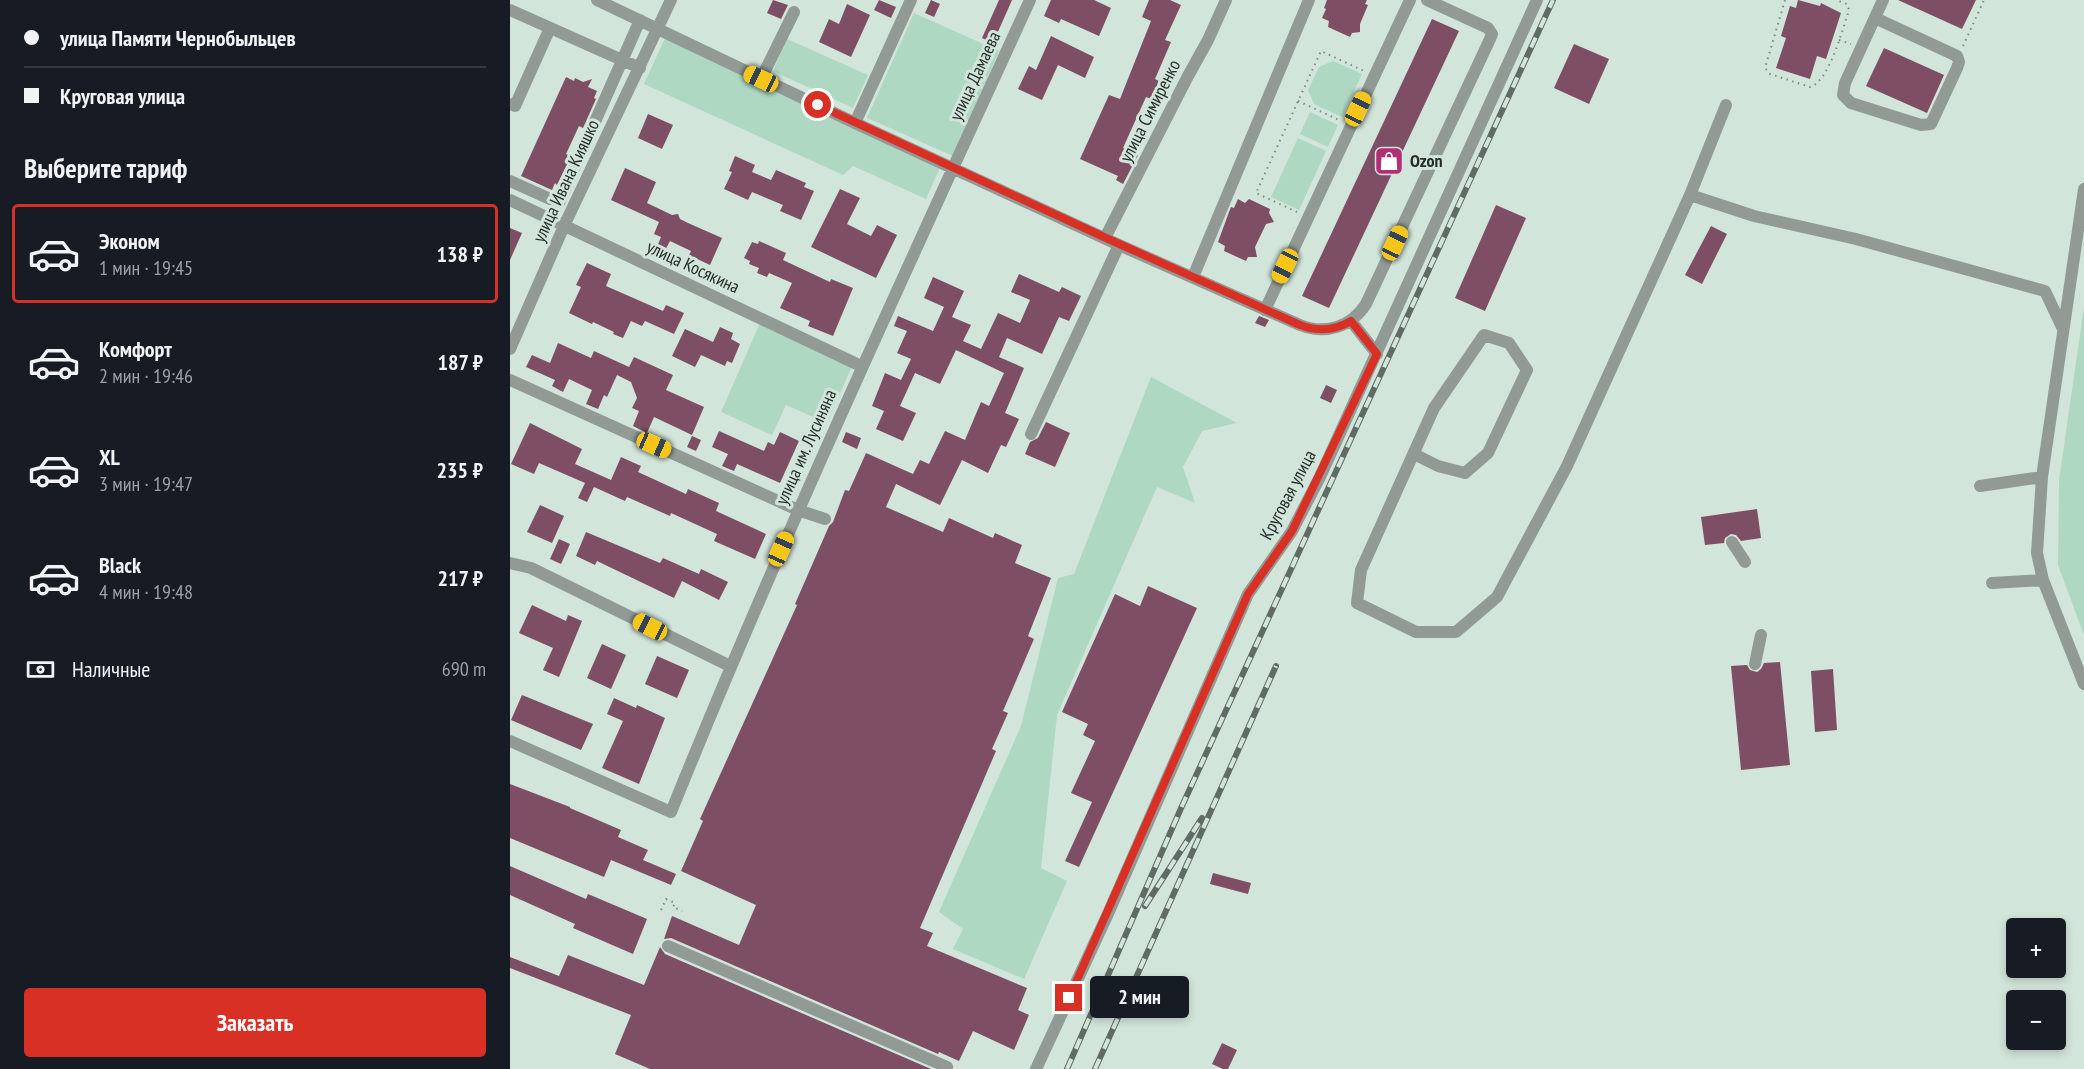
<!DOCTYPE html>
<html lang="ru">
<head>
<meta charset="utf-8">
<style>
  :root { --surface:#171b24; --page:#242831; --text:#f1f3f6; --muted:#9ea1a6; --line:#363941; --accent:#d93025 }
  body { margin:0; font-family:"PT Sans Narrow",sans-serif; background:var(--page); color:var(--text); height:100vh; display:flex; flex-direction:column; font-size:22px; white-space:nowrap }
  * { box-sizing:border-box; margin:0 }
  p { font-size:20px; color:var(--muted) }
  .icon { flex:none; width:33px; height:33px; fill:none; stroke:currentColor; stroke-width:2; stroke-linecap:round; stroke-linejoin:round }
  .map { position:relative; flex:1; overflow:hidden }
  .drawer { display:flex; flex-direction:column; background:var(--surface); width:510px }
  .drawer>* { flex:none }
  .guide { display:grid; align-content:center; height:132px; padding:0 24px; background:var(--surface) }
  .controls { position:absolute; left:1496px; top:918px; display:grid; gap:12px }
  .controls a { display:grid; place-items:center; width:60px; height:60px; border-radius:6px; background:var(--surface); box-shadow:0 3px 9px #0003; font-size:30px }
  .end { position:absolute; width:27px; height:27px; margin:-14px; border:8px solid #d93025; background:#fff; box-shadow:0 0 0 3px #fff }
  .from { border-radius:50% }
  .bubble { position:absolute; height:42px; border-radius:6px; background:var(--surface); box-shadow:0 3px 9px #0003; font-size:20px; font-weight:600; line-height:42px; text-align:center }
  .car { position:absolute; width:18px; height:36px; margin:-18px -9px; border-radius:8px; box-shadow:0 0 4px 2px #0007; background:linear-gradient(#f5c518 24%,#345 0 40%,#f5c518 0 76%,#345 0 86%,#f5c518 0) }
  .guide b { display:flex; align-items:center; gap:21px; height:57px; font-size:22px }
  .guide b+b { border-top:2px solid var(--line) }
  .guide i { width:15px; height:15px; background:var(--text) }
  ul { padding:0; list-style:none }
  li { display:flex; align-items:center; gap:18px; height:99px; margin:0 12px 9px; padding:0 12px; border:3px solid transparent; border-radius:6px }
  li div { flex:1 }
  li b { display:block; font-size:22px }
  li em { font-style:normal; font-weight:600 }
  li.selected { border-color:var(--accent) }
  li>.icon { width:54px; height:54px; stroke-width:1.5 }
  h2 { padding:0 24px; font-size:27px; line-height:72px }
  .pay { display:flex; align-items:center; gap:15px; height:66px; padding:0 24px; font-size:22px }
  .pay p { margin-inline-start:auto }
  .cta { display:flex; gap:12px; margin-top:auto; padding:12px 24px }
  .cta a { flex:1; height:69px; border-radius:6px; background:var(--accent); color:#fff; font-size:24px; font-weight:600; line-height:69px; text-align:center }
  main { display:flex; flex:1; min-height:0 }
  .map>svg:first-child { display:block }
  .green { fill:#aed8c2 }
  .building { fill:#7e4e64 }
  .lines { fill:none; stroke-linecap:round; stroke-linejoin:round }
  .path { stroke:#7d8b83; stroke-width:2; stroke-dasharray:1.5 4.5; stroke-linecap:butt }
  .minor { stroke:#929a96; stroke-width:12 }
  .rail-casing { stroke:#5f6b64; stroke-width:6 }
  .rail { stroke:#d2e5da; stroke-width:4; stroke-dasharray:11; stroke-linecap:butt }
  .route { stroke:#d93025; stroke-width:8 }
  .labels { text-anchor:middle; stroke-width:6; stroke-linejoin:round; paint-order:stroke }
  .street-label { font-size:18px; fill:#252d29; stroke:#d2e5da }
  .poi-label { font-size:18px; font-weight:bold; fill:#252d29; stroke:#d2e5da; text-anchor:start }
</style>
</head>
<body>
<main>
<section class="drawer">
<div class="guide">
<b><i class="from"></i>улица Памяти Чернобыльцев</b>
<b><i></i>Круговая улица</b>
</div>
<h2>Выберите тариф</h2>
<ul>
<li class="selected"><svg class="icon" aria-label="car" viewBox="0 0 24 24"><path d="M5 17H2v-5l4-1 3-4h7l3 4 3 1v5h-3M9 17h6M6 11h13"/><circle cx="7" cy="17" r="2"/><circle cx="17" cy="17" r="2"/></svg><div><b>Эконом</b><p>1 мин · 19:45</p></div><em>138 ₽</em></li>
<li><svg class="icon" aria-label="car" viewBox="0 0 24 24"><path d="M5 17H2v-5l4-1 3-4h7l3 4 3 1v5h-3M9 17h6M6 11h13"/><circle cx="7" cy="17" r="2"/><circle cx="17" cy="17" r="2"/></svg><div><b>Комфорт</b><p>2 мин · 19:46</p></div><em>187 ₽</em></li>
<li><svg class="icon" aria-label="car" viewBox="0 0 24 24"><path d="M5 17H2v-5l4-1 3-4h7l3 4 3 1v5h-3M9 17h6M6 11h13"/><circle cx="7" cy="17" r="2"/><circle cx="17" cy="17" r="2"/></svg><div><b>XL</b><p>3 мин · 19:47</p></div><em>235 ₽</em></li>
<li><svg class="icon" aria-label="car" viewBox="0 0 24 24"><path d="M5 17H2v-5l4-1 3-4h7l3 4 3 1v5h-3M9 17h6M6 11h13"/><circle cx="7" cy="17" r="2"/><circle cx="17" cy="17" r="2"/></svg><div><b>Black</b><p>4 мин · 19:48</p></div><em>217 ₽</em></li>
</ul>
<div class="pay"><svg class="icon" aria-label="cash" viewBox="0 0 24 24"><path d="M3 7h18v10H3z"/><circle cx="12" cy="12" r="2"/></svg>Наличные<p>690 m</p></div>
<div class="cta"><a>Заказать</a></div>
</section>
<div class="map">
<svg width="1574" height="1069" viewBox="0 0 1574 1069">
  <rect width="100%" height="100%" fill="#d2e5da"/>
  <path class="green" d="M404,13L489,51L443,156L357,118Z
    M155,38L432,163L416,199L343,166L333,175L134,84Z
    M277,39L358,75L343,108L263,71Z
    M823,61L852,74L832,117L804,104L798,90L809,67Z
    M800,112L828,125L818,147L790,134Z
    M788,138L816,151L789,210L761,197Z
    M1574,307V635L1548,565L1549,480Z
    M250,323L343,364L317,423L276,405L262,435L211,412Z
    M641,377L727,423L692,431L673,467L685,503L647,487L547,715L531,868L557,881L514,979L443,949L453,929L429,912L511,726L548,578L564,574Z"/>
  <path class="building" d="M263,0L278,5L271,19L257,13Z
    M369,0L386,7L381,18L364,10Z
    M421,0L430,4L424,17L415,13Z
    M489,0H502L483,43L472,38Z
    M541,0H584L601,8L589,36L551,19L549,23L534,16Z
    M639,0H660L671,5L655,40L661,42L645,79L649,81L641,99L636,97L613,148L628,155L613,184L606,180L608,176L570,159L599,95L610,99L641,21L632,17Z
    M817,0H857L855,4L858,5L850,24V32L842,33L840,37L818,27L819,21L812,18L816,9L814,8Z
    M1288,0L1310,6L1311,3L1331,13L1316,59L1307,56L1300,79L1266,68L1276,38L1271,36L1280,6L1286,8Z
    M1388,0H1466L1452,29Z
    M337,4L360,15L341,57L309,42L319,19L329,24Z
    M922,19L949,31L819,308L792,296Z
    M541,36L584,57L575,78L548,65L532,100L508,89L519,66L526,70Z
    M1064,44L1099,59L1079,104L1044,88Z
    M1374,48L1434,75L1417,113L1356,86Z
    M56,77L64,81L65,78L73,82L82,79L78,87L87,91L84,98L86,99L73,128L69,126L56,154L61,156L47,185L45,183L42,190L11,176Z
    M138,114L163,125L152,149L128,138Z
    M225,156L245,165L242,172L261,180L266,170L296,183L294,187L304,191L291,220L270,211L273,205L242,192L238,200L214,189L222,172L219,171Z
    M115,168L146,182L137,203L162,215L168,214L170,219L178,223L212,238L200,265L179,255L181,251L160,241L150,260L143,257L151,237L144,234L149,222L101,200Z
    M330,189L350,198L337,224L361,236L367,225L387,235L366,278L301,247Z
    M728,199L735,203L739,199L760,209L759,213L764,222L756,224L745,247L747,257H738L736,261L714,251L715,246L708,242L719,212L721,207L724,208Z
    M986,205L1016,218L975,311L945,298Z
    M1201,226L1217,234L1192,284L1175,275Z
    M0,228L12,233L0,260Z
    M249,241L276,253L273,260L320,282L321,279L343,288L323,336L298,326L300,321L270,308L282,283L259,273L257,277L247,273L249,268L239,264L240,261L234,258L242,242L248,244Z
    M77,263L101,274L96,286L153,311L156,305L174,313L164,334L135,321L132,326L121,321L113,338L103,334L104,332L83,322L82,324L59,313L71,287L66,285Z
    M509,274L549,292L552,287L571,296L559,321L549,317L532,354L497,338L489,357L514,368L495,413L509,419L496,447L491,445L478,473L452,460L430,505L386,484L376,507L433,532L439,518L483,538L485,533L512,545L505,563L541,578L518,636L524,639L493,711L498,713L482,749L486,751L410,928L423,933L417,946L517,988L508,1010L519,1015L504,1050L463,1031L449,1061L429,1052L428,1054L161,938L154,939L162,916L229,945L246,905L171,871L193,821L190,819L287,605L285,604L319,526L323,522L335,490L339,491L356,453L403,474L410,460L419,464L435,431L455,440L471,402L479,406L494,373L446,350L430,384L405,373L390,406L406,413L393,441L366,429L374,411L362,406L375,373L391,380L401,359L387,353L397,331L384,326L388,316L423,331L434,307L414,298L423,277L454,291L442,317L461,325L453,341L471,349L488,313L510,323L520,300L501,292Z
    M749,316L759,320L755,327L745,323Z
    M210,327L223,333L221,339L230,344L222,363L217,361L215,366L191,355L185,367L162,356L175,329L203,342Z
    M48,343L81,358L84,351L119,367L124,357L163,375L156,390L194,407L182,435L144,417L137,433L123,426L129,411L122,408L127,398L121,382L107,375L97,397L94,395L88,409L76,404L82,390L59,379L53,392L42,386L45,380L16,367L22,355L40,363Z
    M816,385L827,390L821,403L810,398Z
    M536,422L560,433L545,467L515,454L520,442L528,438Z
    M20,423L72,449L65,464L101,480L111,457L131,466L128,472L176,494L178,489L209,503L206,511L256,534L245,559L204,541L207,534L161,513L160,516L117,497L115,501L84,487L77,502L68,498L75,483L29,463L24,474L1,464Z
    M209,431L254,451L258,442L264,445L270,432L289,441L270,483L227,464L224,471L212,466L218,454L202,447Z
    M336,432L351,438L347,449L332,442Z
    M182,436L191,440L186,451L177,447Z
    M30,505L54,516L42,543L17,532Z
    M1247,509L1251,538L1231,541L1226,535L1221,534L1215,538L1214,543L1195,545L1191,517Z
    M76,532L150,563L153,558L189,574L191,569L218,582L209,600L172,581L164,598L87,561L85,565L66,556Z
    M49,539L60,544L51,564L40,559Z
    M638,586L687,608L569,867L555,861L582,802L561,793L585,741L573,735L578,724L552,712L605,594L630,606Z
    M22,605L56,621L58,615L72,621L49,677L33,670L43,648L9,633Z
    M92,644L116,655L101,689L77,678Z
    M147,656L179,670L167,698L135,684Z
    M1270,662L1280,765L1231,770L1221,666L1237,665L1240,670L1247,672L1251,669L1254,663Z
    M1323,669L1327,730L1305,732L1301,671Z
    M12,695L83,724L71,750L1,720Z
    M104,698L126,708L127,705L155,718L129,784L92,768L113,721L97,714Z
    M0,784L60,807V808L111,830L108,837L138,850L133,860L166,874L161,885L101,860L94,877L0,838Z
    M0,866L76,899L78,894L137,919L123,954L63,928L65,924L0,895Z
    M703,873L741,883L738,894L700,884Z
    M150,947L155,954L421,1069H140L105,1054L121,1015L0,968V957L49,976L58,955L134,985Z
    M712,1043L727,1050L718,1069H713L702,1064Z"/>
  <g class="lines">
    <path class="path" d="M1275,0L1255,68L1260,74L1300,87C1319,82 1333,28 1339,10L1337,4L1326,0
      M1329,40L1341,44
      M1453,46L1474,0
      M788,101L829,120
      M787,212L746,193L811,51L854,71
      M151,910L156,899L165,903L163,907L172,911"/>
    <path class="minor" d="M87,0L345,123L609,245L790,325C816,335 841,327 856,304L980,39L982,34L978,28L917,0
      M0,10L130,68
      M1365,18L1447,56L1449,62L1447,68L1421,124L1411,125L1341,103L1333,95L1335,83L1373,0
      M251,79L284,12
      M0,104L5,106L40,28
      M345,123L401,0
      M0,181L49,203L130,20
      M1574,189L1532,477L1527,553L1533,580L1574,684
      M1180,195L1244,216L1346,239L1535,291L1553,329
      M0,200L351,366
      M595,238L678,76L698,40L716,0
      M683,277L799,0
      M755,310L900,0
      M841,321L867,354
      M0,349L54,226L161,0
      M0,380L288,510L315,519
      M521,434L609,245
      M904,454L928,466L955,473L978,453L1017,370L999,343L974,335L924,408L851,570L847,603L906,632H946L987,597L1057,466L1180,195L1216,105
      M1470,486L1532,477
      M1222,542L1235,562
      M0,563L21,568L220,666
      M1482,583L1533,580
      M1245,664L1251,635
      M0,741L161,812C272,537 397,269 520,0
      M158,946L437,1067L436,1069
      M526,1069L597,916L738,594L782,531L810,477L1027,0"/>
    <g class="rail-casing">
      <path id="rail" d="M635,906L692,818
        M557,1069L672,806L1043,0
        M585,1069L766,666"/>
    </g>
    <use href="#rail" class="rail"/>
  </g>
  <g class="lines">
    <path class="route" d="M308,105L596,238L790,325C808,332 824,331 841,321L867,354L782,531L738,594L559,998"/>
  </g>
  <defs>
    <g id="shop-square" transform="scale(1.5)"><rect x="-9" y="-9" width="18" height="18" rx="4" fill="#b12e76" stroke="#d2e5da"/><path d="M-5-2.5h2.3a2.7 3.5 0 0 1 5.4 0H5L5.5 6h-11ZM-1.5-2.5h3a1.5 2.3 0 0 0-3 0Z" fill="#fff"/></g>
  </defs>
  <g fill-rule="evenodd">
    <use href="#shop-square" x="879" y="161"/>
  </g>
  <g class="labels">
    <g class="street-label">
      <text transform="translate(465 76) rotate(-65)" y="6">улица Дамаева</text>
      <text transform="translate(640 111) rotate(-63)" y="6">улица Симиренко</text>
      <text transform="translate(56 181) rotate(-65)" y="6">улица Ивана Кияшко</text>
      <text transform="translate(183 267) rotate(25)" y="6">улица Косякина</text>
      <text transform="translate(296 447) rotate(-66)" y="6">улица им. Лусиняна</text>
      <text transform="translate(778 495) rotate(-62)" y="6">Круговая улица</text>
    </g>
    <g class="poi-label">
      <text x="900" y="167">Ozon</text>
    </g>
  </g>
</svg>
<div class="controls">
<a>+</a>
<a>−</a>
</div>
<i class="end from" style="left:308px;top:105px"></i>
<i class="end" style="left:559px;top:998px"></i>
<div class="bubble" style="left:580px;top:976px;width:99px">2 мин</div>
<i class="car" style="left:251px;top:79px;rotate:295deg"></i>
<i class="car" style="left:848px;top:109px;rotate:25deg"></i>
<i class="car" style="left:885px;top:243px;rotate:25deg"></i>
<i class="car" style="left:775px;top:266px;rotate:206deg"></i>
<i class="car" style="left:144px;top:445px;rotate:114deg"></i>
<i class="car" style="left:271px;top:549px;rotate:24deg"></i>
<i class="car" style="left:140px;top:627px;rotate:297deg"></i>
</div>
</main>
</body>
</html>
